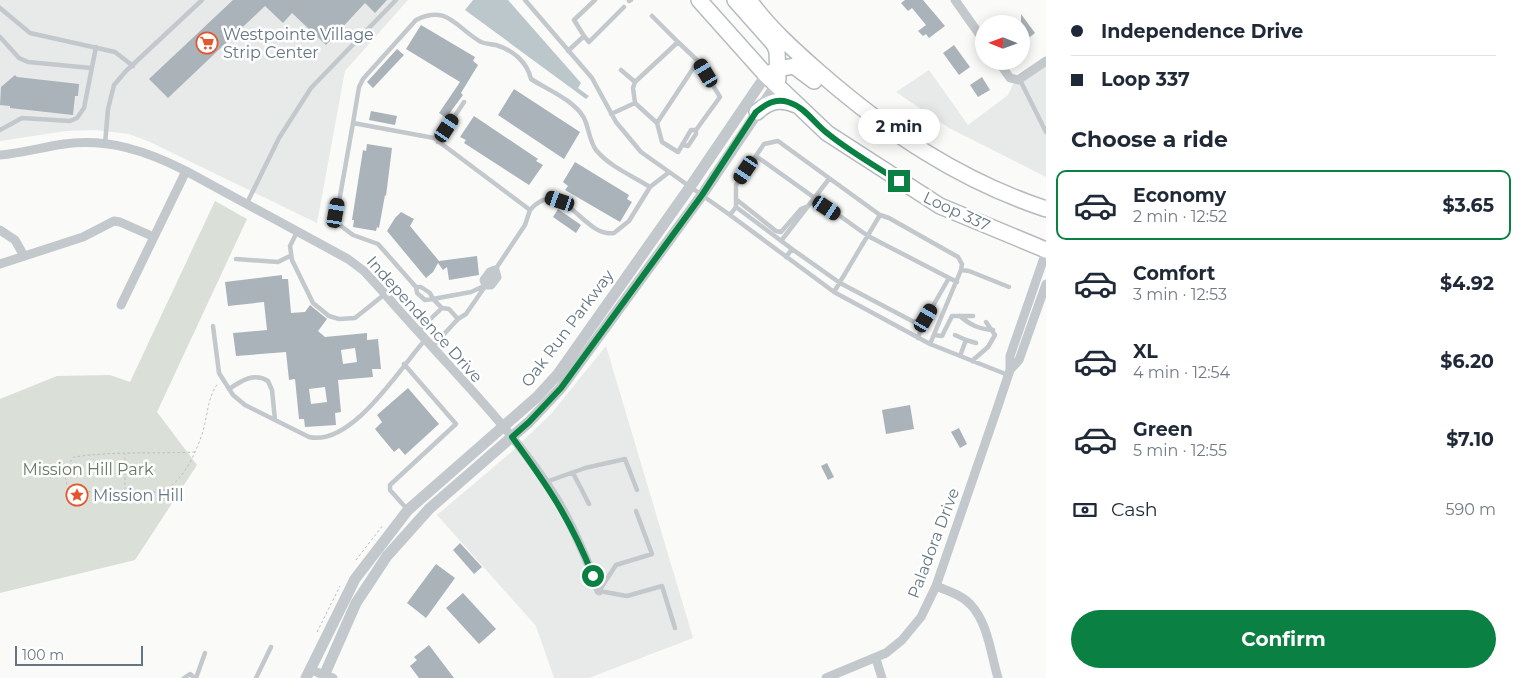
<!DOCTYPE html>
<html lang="en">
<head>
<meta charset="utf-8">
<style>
  :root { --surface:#fff; --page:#f6f6f7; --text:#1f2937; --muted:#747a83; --line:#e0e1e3; --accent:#0b8043 }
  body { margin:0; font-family:Montserrat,sans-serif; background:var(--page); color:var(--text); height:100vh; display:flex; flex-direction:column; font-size:19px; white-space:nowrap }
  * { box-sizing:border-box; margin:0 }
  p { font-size:16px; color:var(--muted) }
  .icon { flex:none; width:28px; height:28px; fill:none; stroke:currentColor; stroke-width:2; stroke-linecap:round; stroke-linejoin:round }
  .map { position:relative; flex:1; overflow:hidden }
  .side { display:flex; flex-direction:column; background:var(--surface); width:475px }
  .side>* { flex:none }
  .banner { display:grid; align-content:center; height:110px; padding:0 25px; background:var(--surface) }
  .needle { width:32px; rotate:271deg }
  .fabs { position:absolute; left:975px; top:15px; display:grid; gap:10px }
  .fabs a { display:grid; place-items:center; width:55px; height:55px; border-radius:50%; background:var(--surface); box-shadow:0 2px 12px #0003; font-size:25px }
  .scale { position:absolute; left:15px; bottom:12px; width:128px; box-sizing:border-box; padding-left:5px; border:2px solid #657683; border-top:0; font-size:14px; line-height:18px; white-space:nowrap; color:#657683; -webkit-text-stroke:4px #fff; paint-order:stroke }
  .end { position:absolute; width:22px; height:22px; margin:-11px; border:6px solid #0b8043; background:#fff; box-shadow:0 0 0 2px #fff }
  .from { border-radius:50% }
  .bubble { position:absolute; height:35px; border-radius:18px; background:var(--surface); box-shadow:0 2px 12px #0003; font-size:16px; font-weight:700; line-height:35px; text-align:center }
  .car { position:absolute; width:15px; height:30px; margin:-15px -8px; border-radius:6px; box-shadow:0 0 4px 1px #0007; background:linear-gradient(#222 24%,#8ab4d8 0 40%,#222 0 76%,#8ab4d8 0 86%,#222 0) }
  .banner b { display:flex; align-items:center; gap:18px; height:48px; font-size:19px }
  .banner b+b { border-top:1px solid var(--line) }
  .banner i { width:12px; height:12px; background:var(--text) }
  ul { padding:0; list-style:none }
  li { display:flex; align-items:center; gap:15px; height:70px; margin:0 10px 8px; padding:0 15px; border:2px solid transparent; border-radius:10px }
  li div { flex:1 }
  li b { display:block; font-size:19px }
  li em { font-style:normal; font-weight:700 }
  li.selected { border-color:var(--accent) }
  li>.icon { width:45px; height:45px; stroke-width:1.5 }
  h2 { padding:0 25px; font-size:22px; line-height:60px }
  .pay { display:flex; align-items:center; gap:12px; height:55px; padding:0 25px; font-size:19px }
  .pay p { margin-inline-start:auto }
  .button { display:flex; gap:10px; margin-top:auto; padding:10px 25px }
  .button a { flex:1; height:58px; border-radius:30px; background:var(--accent); color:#fff; font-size:20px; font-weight:700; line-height:58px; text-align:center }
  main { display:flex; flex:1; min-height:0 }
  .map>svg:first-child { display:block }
  .built { fill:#e8e9e9 }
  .green { fill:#dadfd7 }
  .water { fill:#bbc7cb }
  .building { fill:#aab3b9; fill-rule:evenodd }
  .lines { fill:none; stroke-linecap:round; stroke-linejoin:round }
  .primary-casing { stroke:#b5babe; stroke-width:18 }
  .path { stroke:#bbbfc2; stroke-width:1; stroke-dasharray:2.5 2.5; stroke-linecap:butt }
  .service { stroke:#c3c8cc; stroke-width:4.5 }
  .minor { stroke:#c3c8cc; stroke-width:9 }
  .tertiary { stroke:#c3c8cc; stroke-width:11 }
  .primary { stroke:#fff; stroke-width:15 }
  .route { stroke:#0b8043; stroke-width:6 }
  .labels { text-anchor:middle; stroke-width:5; stroke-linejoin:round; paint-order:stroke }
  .poi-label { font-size:16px; fill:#657683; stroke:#fff; text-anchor:start }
  .street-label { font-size:16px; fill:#657683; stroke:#fff }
  .park-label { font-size:16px; fill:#687a64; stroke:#fff }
</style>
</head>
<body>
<main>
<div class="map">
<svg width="1046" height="678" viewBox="0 0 1046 678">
  <rect width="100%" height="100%" fill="#fafaf8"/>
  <path class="built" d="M0,0H408L345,71L317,223L150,142L129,134L95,130L66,131L0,141Z
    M1046,61V177L949,128L896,92L929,70L968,125L1008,95L1015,80Z
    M606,346L693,638L589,678H554L536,626L437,515L509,454L551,414Z"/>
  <path class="green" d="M215,201L247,219L157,412L197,465L135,560L0,593V399L57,376L110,375L130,382Z"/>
  <path class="water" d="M473,0H508L581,83L578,88L589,96L586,99L465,10Z"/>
  <path class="building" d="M233,0H387L375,13L365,3L326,45L292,13L283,23L265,6L168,98L149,79Z
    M905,0H923L945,26L929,38L926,34L923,36L918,31L926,25L912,8L908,11L901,3Z
    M1021,14L1035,33L1021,44Z
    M421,25L475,57L473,61L478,65L461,93L463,95L446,118L439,113L460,82L406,49Z
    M954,45L970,67L959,75L943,53Z
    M397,49L404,55L373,88L367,82Z
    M15,75L17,77L79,84L78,96H75L73,115L10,108V106L0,105L1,87Z
    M982,77L990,90L978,97L970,85Z
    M514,89L580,132L564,159L498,115Z
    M371,111L397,116L395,125L369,120Z
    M474,116L538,159L536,161L543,165L529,185L464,143L466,140L460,137Z
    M367,144L392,148L386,196L385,195L379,228L377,227L376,231L353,227L354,220H352L363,150L366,151Z
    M575,162L629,195L627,199L632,202L620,222L565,190L568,186L563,182Z
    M558,209L581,225L576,233L553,217Z
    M401,212L414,219L410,226L439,261L477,256L479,275L449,280L447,267L443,270L438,263L433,272L426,278L387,231L395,218Z
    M282,275V279H288L291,313L305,312L310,305L327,319L318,331L325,337L367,333V340L378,339L381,369H372L373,377L338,380L341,412L335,413L336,425L305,427L304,419H299L295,379L289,380L286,352L236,356L233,333L267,330L264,302L228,306L225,282ZM355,348L357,362L343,364L341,350ZM325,387L327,402L311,404L309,389Z
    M408,388L439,424L405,455L399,448L394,452L375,429L382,422L377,415Z
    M910,405L914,429L886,434L882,410Z
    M959,428L967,444L960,448L951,432Z
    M827,463L834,477L828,480L821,466Z
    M460,543L482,567L474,574L453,550Z
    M436,564L455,578L426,618L407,603Z
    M463,593L496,629L479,644L446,608Z
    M429,645L454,678H419L410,666L417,660L414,657Z"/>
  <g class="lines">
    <g class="primary-casing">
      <path id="primary" d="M699,0L766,75L827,133L940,206L1046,250
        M735,0L774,44L777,51L778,79
        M749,0C768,27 796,52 820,73C889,133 959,180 1046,209
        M766,75L778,69L794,66L814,81
        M757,112C769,101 780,98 796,105"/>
    </g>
    <path class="path" d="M195,452C154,454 114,451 74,457L64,470L67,485C90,496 102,491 126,491C136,491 151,494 161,491C181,485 195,455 201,437C208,419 206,400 218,383
      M125,490V454
      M356,560L383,525
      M317,632L340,586"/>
    <path class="service" d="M525,0L592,78L616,122L641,152L730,215L736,207V185L764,144L778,141L880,215L834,292L730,215
      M629,1L631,0
      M0,8L30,33L115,52L133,66
      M652,16L678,42
      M584,36L589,42L624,7
      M0,37L19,58L28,62L91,68
      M568,51L584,36L574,20L595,0
      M621,70L635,82
      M1020,80L1046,132
      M611,114L635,103L633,88L635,82L678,42L698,61L657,123L635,103
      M353,123L359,87L363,79L416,20C448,4 456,28 481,42C486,44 491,44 496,45C513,50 527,62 531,79C548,90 574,100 584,118C589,128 589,140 596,150C610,167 633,176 650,187
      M657,123L662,142L678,152L691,130H696
      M0,130L22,118L70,121L77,118L84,108L96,47
      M438,142L464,102
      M105,144L108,109L114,85L126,71L202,0
      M683,145L688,146L696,134V130L720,97L698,61
      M756,156L868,236L957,282
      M737,200L776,231L781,232L801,209L808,206
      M247,203L279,138L311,88L396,0
      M736,207L792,249L786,257
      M530,210C563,173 582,238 614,233L629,221L650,187L668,173
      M880,215L889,218L958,257L962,264L961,270L930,344
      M297,232L290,246L292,260L313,303L329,316L339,319L355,318L385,294
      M781,241L829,179
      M792,249L840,283L914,322
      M236,259L278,262L290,256
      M961,270L969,271L1009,287
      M416,287L378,244L353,235L337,223V213L353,123L434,138L530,210L525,225L495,270
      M416,287H421L430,293L433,299L425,300L417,293Z
      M834,292L930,344L1008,375
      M442,308L433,299L471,292L486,285L466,314L458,319
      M960,316C970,325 979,329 993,330
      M213,326L219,373L233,395L245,405L309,437C352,447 400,368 425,340
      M418,331L442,308L449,309L458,319L432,347
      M934,335L942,336L952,316H973
      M955,335L966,340
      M918,338L921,329L914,322L926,318L949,278
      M960,356L966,340L976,343
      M972,361L988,347L995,335L986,322
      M404,364L456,424L390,485V490L407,509
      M229,389C241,381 254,372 268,381L272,390L275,420
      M573,473L589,504
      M546,482L585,468L625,459L637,490
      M636,511L652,554L616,565L599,591L627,596L662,586L675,628
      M184,678L190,674L195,678
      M196,678L205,653
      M256,678L271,647"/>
    <path class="minor" d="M955,0L984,41
      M998,61L1010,78L1018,80L1046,61
      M0,155C22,153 43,147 64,144C108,138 147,151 186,171L348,259L364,271L385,294C442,361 512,426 558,501C575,530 587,560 599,591
      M0,230L15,240L24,256
      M0,264L83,237L114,221L120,222L154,237
      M495,270L497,277L491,285H486L484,280L490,272Z
      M121,305L186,171
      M1010,370L1019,360L1046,284
      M936,586C948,591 962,595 971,605C988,623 991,655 998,678
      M876,659L882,678
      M311,670L333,678
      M826,678L886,653L902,640L921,617L936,586L998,406L1010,370V356L1046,252"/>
    <path class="tertiary" d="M306,678L355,579L408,510L537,397L558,374L690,187L766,75
      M323,678L356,603L387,556L429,509L529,422L561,388L702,195L776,85"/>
    <use href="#primary" class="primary"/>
  </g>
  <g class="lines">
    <path class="route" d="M593,576C571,520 547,485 512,437L529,422L561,388L702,195L756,112C766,104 775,98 788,102C805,107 814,123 827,133C849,151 875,166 899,181"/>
  </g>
  <defs>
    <g id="supermarket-ring" transform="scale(1.125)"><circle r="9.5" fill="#fff" stroke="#e4572e" stroke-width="1.5"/><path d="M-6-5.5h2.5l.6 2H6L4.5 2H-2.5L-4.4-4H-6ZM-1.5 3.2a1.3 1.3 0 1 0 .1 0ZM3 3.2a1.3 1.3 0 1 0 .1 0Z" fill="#e4572e"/></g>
    <g id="sight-ring" transform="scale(1.125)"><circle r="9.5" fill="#fff" stroke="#e4572e" stroke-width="1.5"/><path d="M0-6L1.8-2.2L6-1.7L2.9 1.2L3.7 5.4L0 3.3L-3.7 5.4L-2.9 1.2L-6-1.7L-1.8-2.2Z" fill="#e4572e"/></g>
  </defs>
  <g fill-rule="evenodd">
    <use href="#supermarket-ring" x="207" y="43"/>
    <use href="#sight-ring" x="77" y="495"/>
  </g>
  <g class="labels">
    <g class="poi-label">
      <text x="223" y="40">Westpointe Village<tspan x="223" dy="18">Strip Center</tspan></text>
      <text x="93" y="501">Mission Hill</text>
    </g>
    <g class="street-label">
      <text transform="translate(957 211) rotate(25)" y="6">Loop 337</text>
      <text transform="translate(425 319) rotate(48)" y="6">Independence Drive</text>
      <text transform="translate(567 328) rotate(-53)" y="6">Oak Run Parkway</text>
      <text transform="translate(933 543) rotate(-69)" y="6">Paladora Drive</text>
    </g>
    <g class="park-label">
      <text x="88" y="475">Mission Hill Park</text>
    </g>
  </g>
</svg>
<div class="fabs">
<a><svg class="needle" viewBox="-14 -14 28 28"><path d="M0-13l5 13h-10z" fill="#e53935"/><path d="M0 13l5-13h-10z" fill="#747a83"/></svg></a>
</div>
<div class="scale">100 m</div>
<i class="end from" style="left:593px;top:576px"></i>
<i class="end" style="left:899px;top:181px"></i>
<div class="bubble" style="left:858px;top:109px;width:82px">2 min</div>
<i class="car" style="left:706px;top:73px;rotate:329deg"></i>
<i class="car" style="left:447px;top:128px;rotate:33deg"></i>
<i class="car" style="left:746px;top:170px;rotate:214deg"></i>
<i class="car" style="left:560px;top:201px;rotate:289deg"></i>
<i class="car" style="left:827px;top:208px;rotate:124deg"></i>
<i class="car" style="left:336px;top:213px;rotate:10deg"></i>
<i class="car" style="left:926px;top:318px;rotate:30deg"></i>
</div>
<section class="side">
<div class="banner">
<b><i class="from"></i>Independence Drive</b>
<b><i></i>Loop 337</b>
</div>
<h2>Choose a ride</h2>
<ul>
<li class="selected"><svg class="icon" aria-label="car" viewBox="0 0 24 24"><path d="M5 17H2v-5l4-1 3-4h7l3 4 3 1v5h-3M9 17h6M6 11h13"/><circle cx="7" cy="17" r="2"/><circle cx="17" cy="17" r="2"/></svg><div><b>Economy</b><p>2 min · 12:52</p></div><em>$3.65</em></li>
<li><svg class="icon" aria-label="car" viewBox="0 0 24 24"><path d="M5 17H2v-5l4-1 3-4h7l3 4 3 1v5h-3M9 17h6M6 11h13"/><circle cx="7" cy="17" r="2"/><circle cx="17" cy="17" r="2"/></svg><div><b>Comfort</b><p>3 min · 12:53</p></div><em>$4.92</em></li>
<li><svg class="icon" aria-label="car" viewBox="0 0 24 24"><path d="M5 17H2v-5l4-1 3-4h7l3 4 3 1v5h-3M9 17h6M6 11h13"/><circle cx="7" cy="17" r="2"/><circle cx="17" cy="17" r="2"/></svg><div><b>XL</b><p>4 min · 12:54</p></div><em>$6.20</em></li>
<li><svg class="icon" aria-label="car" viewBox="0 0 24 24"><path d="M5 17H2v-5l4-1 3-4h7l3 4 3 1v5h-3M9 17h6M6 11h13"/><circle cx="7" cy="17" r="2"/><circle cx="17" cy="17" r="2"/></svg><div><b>Green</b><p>5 min · 12:55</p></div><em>$7.10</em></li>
</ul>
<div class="pay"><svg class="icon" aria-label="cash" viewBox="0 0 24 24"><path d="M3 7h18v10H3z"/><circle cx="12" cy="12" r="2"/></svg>Cash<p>590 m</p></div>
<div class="button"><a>Confirm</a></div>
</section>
</main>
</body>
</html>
